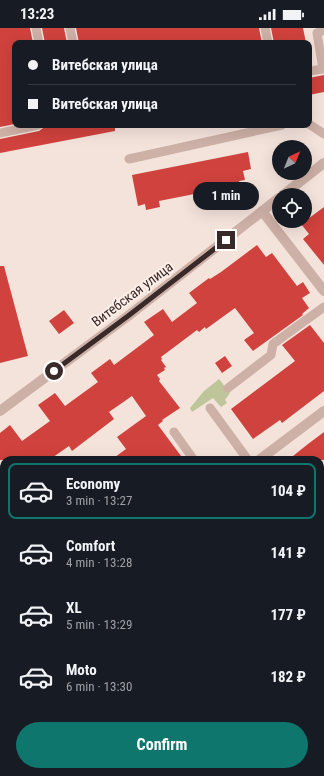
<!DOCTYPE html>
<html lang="en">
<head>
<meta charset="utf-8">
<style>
  :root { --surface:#171b24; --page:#20242c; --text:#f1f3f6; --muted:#9ea1a6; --line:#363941; --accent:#0f766e }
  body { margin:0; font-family:"Roboto Condensed",sans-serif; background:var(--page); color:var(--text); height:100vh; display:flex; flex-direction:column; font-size:15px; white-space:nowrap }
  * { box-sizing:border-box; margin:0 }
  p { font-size:13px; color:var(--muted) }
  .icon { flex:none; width:22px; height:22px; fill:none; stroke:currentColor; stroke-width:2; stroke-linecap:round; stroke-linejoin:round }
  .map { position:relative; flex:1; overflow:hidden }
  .sheet { position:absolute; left:0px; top:428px; width:324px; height:320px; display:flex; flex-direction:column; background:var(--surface); border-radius:12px 12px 0 0; box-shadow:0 4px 16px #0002 }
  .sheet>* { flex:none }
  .hud { position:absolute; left:12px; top:12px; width:300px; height:88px; border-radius:8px; box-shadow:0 4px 16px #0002; display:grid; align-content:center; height:88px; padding:0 16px; background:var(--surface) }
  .needle { width:26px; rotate:43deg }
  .buttons { position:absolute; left:272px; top:112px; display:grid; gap:8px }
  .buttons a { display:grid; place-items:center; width:40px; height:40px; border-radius:50%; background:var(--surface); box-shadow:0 4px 16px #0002; font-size:20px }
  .end { position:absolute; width:18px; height:18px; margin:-9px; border:5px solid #392928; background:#fff; box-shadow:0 0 0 2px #fff }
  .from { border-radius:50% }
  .bubble { position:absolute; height:28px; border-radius:14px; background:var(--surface); box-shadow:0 4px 16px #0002; font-size:13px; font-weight:700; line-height:28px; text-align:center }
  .hud b { display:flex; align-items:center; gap:14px; height:38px; font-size:15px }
  .hud b+b { border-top:1px solid var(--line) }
  .hud i { width:10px; height:10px; background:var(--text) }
  ul { padding:7px 0 0; list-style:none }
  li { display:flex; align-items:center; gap:12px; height:56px; margin:0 8px 6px; padding:0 8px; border:2px solid transparent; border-radius:8px }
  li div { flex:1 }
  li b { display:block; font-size:15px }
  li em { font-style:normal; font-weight:700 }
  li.selected { border-color:var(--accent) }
  li>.icon { width:36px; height:36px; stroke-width:1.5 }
  .primary-button { display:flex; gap:8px; margin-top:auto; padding:8px 16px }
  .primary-button a { flex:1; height:46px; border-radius:24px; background:var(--accent); color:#fff; font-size:16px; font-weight:700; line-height:46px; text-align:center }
  .status { display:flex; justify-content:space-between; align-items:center; height:28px; padding:0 20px; background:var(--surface); direction:ltr }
  .status svg { height:11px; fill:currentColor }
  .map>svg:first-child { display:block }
  .green { fill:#bfc59a }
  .building { fill:#d0423d }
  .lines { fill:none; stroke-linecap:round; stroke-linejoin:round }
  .lane { stroke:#cdb0a6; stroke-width:9 }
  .street { stroke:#cdb0a6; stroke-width:10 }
  .route { stroke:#392928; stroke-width:5 }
  .labels { text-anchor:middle; stroke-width:4; stroke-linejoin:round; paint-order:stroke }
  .street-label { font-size:14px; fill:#392928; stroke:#fbefe8 }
</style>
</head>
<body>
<div class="status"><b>13:23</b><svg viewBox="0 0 49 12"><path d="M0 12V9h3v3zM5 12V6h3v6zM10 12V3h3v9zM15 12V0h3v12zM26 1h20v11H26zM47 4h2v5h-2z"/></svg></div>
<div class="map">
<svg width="324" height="748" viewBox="0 0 324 748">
  <rect width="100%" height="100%" fill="#f4e3db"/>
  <path class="green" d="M219,351L230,365L225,372L227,375L221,379L213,370L192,384L190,380L204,363Z"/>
  <path class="building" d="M0,0H30L33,15H15V96L0,99Z
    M42,0H64L67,15H45Z
    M76,0H259L262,15H79Z
    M271,0H303L306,15H274Z
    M324,47V64L309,67V50Z
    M59,97H115V103L0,125V111L39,103L43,100Z
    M248,124L251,141L243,143L245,152L239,153L240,157L159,173L160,179L146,182L145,176L138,178L132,147Z
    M324,179V237L303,211L309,206L301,196Z
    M257,217L266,229L272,225L297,258L303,254L310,265L302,270L309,280L302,286L303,287L253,323L244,312L254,305L235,280L206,301L205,299L199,304L197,302L161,329L162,331L161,332L166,339L164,340L165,342L157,347L160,351L159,353L180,380L162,392L163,393L158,397L184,432H111L126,421L117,409L146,388L132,368L109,384L114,391L72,423L69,418L49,432H0V405L10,397L22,413L50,393L38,377L55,365L65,378L98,354L91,345L110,331L114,337L154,307L144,294L163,281L172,294L197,275L189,265L209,250L210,251L221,244Z
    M0,238H4L28,328L0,335Z
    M64,282L74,295L59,306L49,293Z
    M310,297L324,315V363L282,395L280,392L253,411L231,381L295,333L282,317Z
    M225,328L232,338L222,345L215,335Z
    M324,404V432H288L308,416Z"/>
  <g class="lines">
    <path class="lane" d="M36,0L39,15
      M70,0L73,15
      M265,0L268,15
      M309,43L323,41L317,5L324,2
      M309,96L324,106
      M0,105L38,97
      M129,131L282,97
      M228,360L271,327L273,316L324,279
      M210,380L248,432
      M174,404L194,432"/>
    <path class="street" d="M283,167L324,135
      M262,183L324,263
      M0,383L128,288L279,170
      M259,432L324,383
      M320,608L324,605
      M0,629L4,626
      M140,748L146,744"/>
  </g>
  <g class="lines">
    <path class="route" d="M54,343L128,288L226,212"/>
  </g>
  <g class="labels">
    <g class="street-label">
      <text transform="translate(132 266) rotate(-37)" y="5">Витебская улица</text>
    </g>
  </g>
</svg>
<div class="buttons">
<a><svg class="needle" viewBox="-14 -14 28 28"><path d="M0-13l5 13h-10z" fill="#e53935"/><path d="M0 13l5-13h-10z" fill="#9ea1a6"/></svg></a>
<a><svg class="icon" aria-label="locate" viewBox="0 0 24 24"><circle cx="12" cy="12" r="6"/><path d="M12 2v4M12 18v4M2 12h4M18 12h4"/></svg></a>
</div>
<i class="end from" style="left:54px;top:343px"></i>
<i class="end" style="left:226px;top:212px"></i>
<div class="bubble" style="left:193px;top:154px;width:66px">1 min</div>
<div class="hud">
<b><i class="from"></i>Витебская улица</b>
<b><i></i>Витебская улица</b>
</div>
<section class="sheet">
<ul>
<li class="selected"><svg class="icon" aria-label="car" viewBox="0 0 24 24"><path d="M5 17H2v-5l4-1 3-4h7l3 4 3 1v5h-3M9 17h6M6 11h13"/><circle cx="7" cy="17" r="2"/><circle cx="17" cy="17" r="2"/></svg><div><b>Economy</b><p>3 min · 13:27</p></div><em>104 ₽</em></li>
<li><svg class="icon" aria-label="car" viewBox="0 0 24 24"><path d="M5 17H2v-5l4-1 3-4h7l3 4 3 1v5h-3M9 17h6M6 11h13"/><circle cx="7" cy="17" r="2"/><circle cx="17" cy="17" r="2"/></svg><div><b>Comfort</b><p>4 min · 13:28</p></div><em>141 ₽</em></li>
<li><svg class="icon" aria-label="car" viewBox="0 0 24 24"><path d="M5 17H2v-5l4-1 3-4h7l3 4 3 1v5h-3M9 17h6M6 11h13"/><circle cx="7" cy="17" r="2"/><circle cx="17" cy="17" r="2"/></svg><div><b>XL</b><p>5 min · 13:29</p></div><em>177 ₽</em></li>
<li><svg class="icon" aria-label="car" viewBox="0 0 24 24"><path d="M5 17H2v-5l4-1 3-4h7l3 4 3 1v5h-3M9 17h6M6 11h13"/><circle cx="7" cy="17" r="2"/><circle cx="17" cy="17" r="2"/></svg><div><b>Moto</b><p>6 min · 13:30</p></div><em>182 ₽</em></li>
</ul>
<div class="primary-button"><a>Confirm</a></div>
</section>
</div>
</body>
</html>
